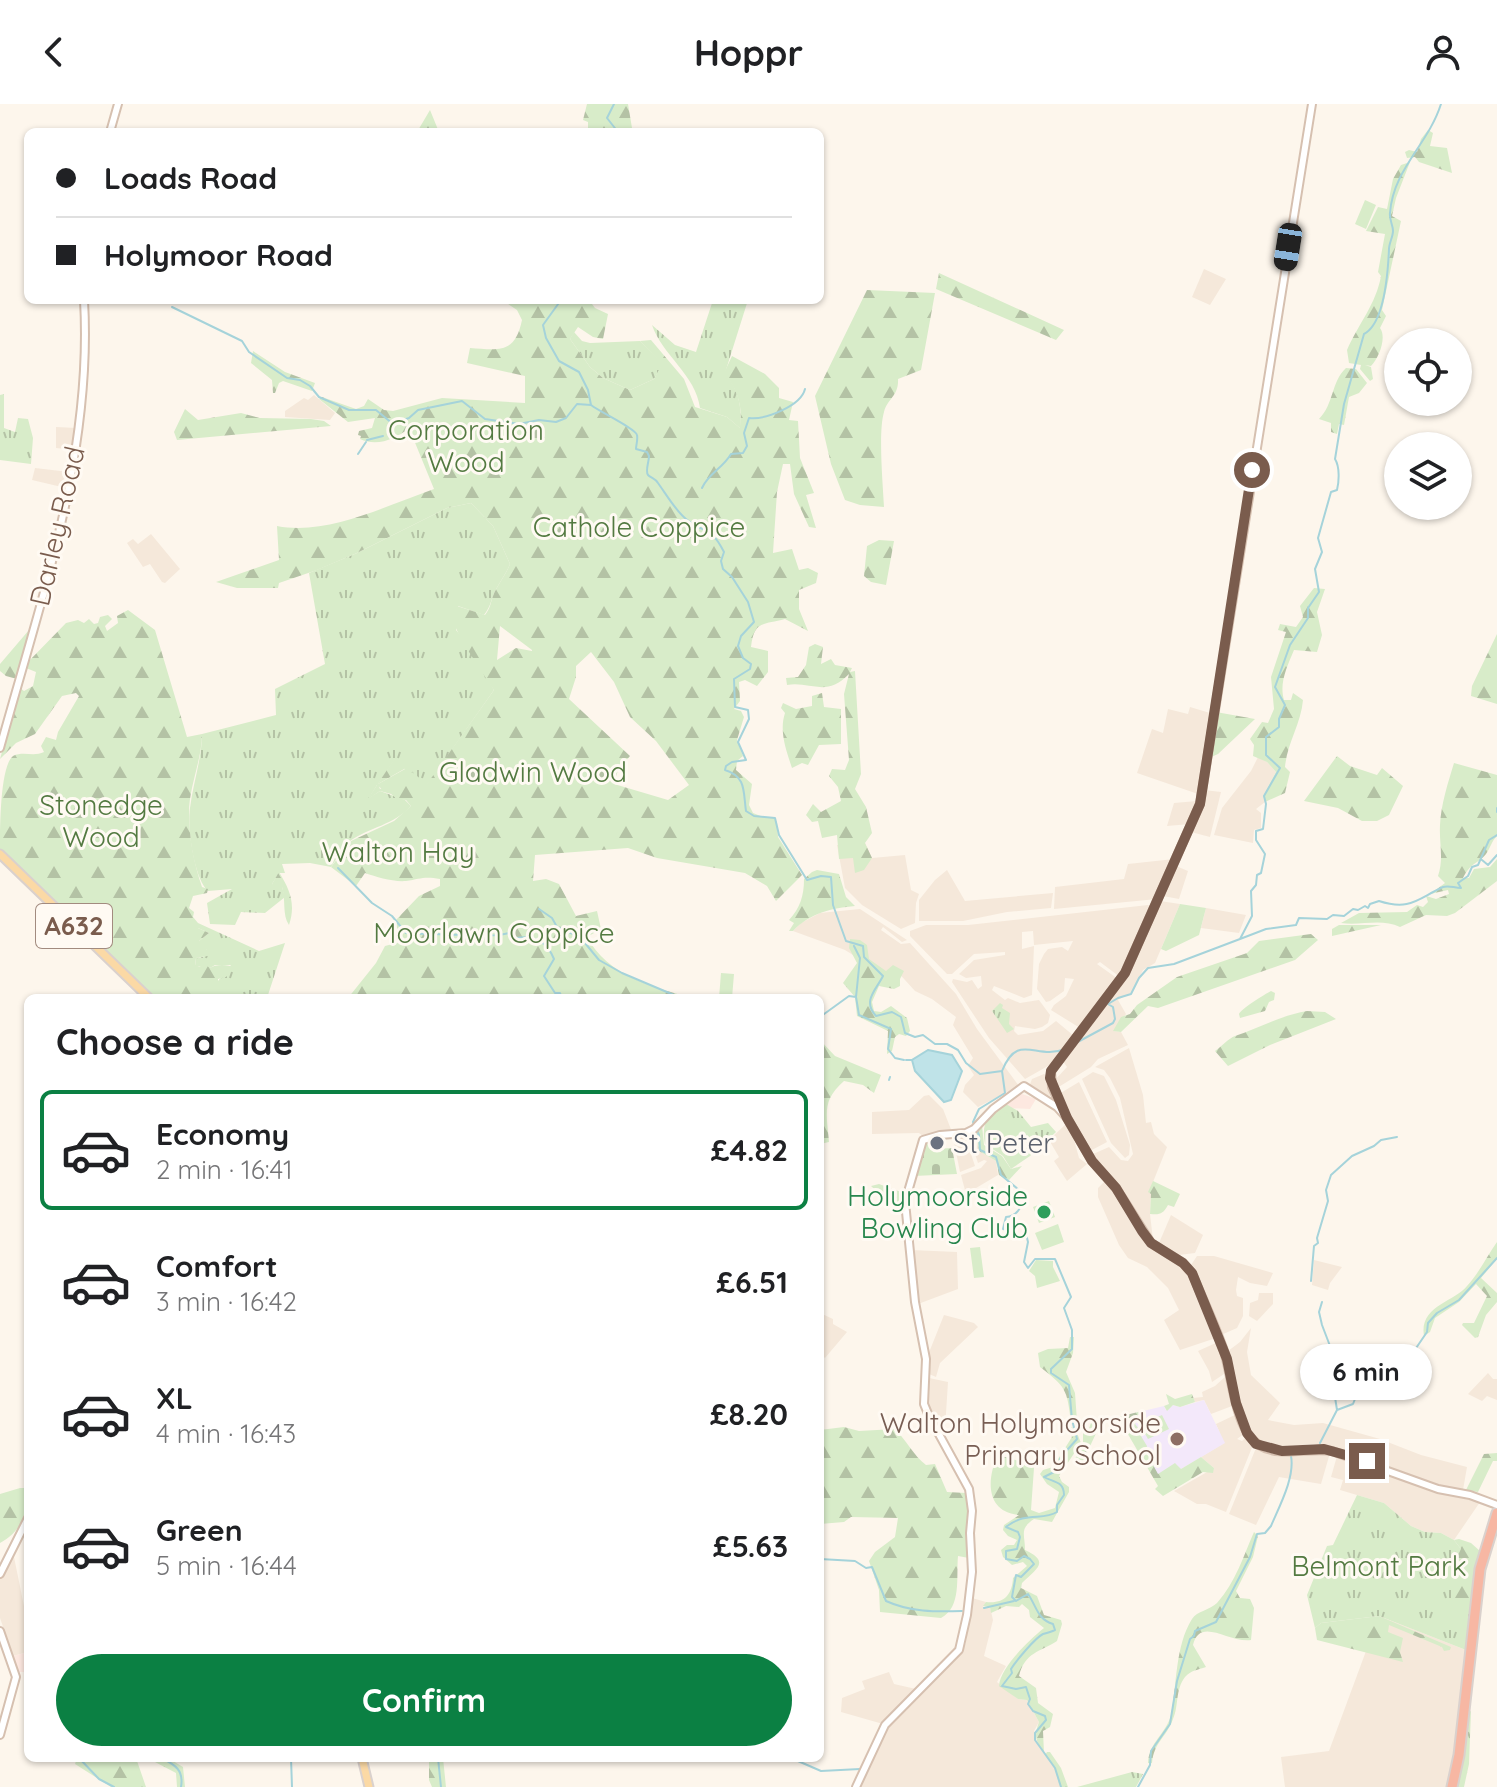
<!DOCTYPE html>
<html lang="en">
<head>
<meta charset="utf-8">
<style>
  :root { --surface:#fff; --page:#f6f6f6; --text:#202124; --muted:#757577; --line:#e0e0e0; --accent:#0b8043 }
  body { margin:0; font-family:Quicksand,sans-serif; background:var(--page); color:var(--text); height:100vh; display:flex; flex-direction:column; font-size:30px; white-space:nowrap }
  * { box-sizing:border-box; margin:0 }
  p { font-size:26px; color:var(--muted) }
  .icon { flex:none; width:44px; height:44px; fill:none; stroke:currentColor; stroke-width:2; stroke-linecap:round; stroke-linejoin:round }
  .map { position:relative; flex:1; overflow:hidden }
  .details { position:absolute; left:24px; top:890px; width:800px; height:768px; display:flex; flex-direction:column; background:var(--surface); border-radius:12px; box-shadow:0 2px 6px #0004 }
  .details>* { flex:none }
  .banner { position:absolute; left:24px; top:24px; width:800px; height:176px; border-radius:12px; box-shadow:0 2px 6px #0004; display:grid; align-content:center; height:176px; padding:0 32px; background:var(--surface) }
  .tools { position:absolute; left:1384px; top:224px; display:grid; gap:16px }
  .tools a { display:grid; place-items:center; width:88px; height:88px; border-radius:50%; background:var(--surface); box-shadow:0 2px 6px #0004; font-size:40px }
  .end { position:absolute; width:36px; height:36px; margin:-18px; border:10px solid #7a5c4d; background:#fff; box-shadow:0 0 0 4px #fff }
  .from { border-radius:50% }
  .bubble { position:absolute; height:56px; border-radius:28px; background:var(--surface); box-shadow:0 2px 6px #0004; font-size:26px; font-weight:700; line-height:56px; text-align:center }
  .car { position:absolute; width:24px; height:48px; margin:-24px -12px; border-radius:10px; box-shadow:0 0 6px 2px #0007; background:linear-gradient(#222 24%,#8ab4d8 0 40%,#222 0 76%,#8ab4d8 0 86%,#222 0) }
  .banner b { display:flex; align-items:center; gap:28px; height:76px; font-size:30px }
  .banner b+b { border-top:2px solid var(--line) }
  .banner i { width:20px; height:20px; background:var(--text) }
  ul { padding:0; list-style:none }
  li { display:flex; align-items:center; gap:24px; height:120px; margin:0 16px 12px; padding:0 16px; border:4px solid transparent; border-radius:12px }
  li div { flex:1 }
  li b { display:block; font-size:30px }
  li em { font-style:normal; font-weight:700 }
  li.selected { border-color:var(--accent) }
  li>.icon { width:72px; height:72px; stroke-width:1.5 }
  h2 { padding:0 32px; font-size:36px; line-height:96px }
  .primary-button { display:flex; gap:16px; margin-top:auto; padding:16px 32px }
  .primary-button a { flex:1; height:92px; border-radius:48px; background:var(--accent); color:#fff; font-size:32px; font-weight:700; line-height:92px; text-align:center }
  header { display:flex; justify-content:space-between; align-items:center; height:104px; padding:0 32px; background:var(--surface); font-size:36px; font-weight:700 }
  .map>svg:first-child { display:block }
  .residential { fill:#f5e8da }
  .commercial { fill:#fde8e0 }
  .education { fill:#f3e8fa }
  .grass { fill:url(#grass-tufts); fill-rule:evenodd }
  .forest { fill:url(#forest-firs); fill-rule:evenodd }
  .cemetery { fill:url(#cemetery-stones) }
  .garden { fill:#d8ecc9 }
  .water { fill:#bfe3e8; stroke:#a5d3da; stroke-width:2 }
  .lines { fill:none; stroke-linecap:round; stroke-linejoin:round }
  .stream { stroke:#a5d3da; stroke-width:2 }
  .secondary-casing { stroke:#d6c0b0; stroke-width:10 }
  .primary-casing { stroke:#dad1cd; stroke-width:11 }
  .highway-casing { stroke:#dad1cd; stroke-width:13 }
  .secondary { stroke:#fff; stroke-width:6 }
  .primary { stroke:#fbd9a5; stroke-width:7 }
  .highway { stroke:#f7b7a3; stroke-width:9 }
  .route { stroke:#7a5c4d; stroke-width:10 }
  .worship-dot { fill:#6b7280; stroke:#fffaf3; stroke-width:3 }
  .leisure-dot { fill:#2e9e5b; stroke:#fffaf3; stroke-width:3 }
  .education-dot { fill:#8d6e63; stroke:#fffaf3; stroke-width:3 }
  .labels { text-anchor:middle; stroke-width:6; stroke-linejoin:round; paint-order:stroke }
  .shield { fill:#fffaf3; stroke:#a28b7f; stroke-width:2 }
  .shield-label { font-size:26px; font-weight:bold; fill:#7a5c4d }
  .park-label { font-size:28px; fill:#537a41; stroke:#fffaf3 }
  .street-label { font-size:28px; fill:#7a5c4d; stroke:#fffaf3 }
  .worship-label { font-size:28px; fill:#5b616d; stroke:#fffaf3; text-anchor:start }
  .leisure-label { font-size:28px; fill:#27864d; stroke:#fffaf3; text-anchor:end }
  .education-label { font-size:28px; fill:#785e54; stroke:#fffaf3; text-anchor:end }
</style>
</head>
<body>
<header><svg class="icon" aria-label="back" viewBox="0 0 24 24"><path d="M15 5l-7 7 7 7"/></svg>Hoppr<svg class="icon" aria-label="person" viewBox="0 0 24 24"><circle cx="12" cy="8" r="4"/><path d="M4 21q1-7 8-7t8 7"/></svg></header>
<div class="map">
<svg width="1497" height="1683" viewBox="0 0 1497 1683">
  <defs>
    <pattern id="grass-tufts" width="24" height="20" patternUnits="userSpaceOnUse" patternTransform="scale(2)"><rect width="24" height="20" fill="#d8ecc9"/><path d="M3 7l-1-3M5 7V3M7 7l1-3M15 17l-1-3M17 17v-4M19 17l1-3" fill="none" stroke="#b4c2a5"/></pattern>
    <pattern id="forest-firs" width="22" height="20" patternUnits="userSpaceOnUse" patternTransform="scale(2)"><rect width="22" height="20" fill="#d8ecc9"/><path d="M5 1l3.5 6h-7zM16 11l3.5 6h-7z" fill="#b4c2a5"/></pattern>
    <pattern id="cemetery-stones" width="16" height="16" patternUnits="userSpaceOnUse" patternTransform="scale(2)"><rect width="16" height="16" fill="#d8ecc9"/><path d="M2 7V4a2 2 0 0 1 4 0v3zM10 15v-3a2 2 0 0 1 4 0v3z" fill="#b4c2a5"/></pattern>
  </defs>
  <rect width="100%" height="100%" fill="#fdf6ec"/>
  <path class="residential" d="M1204,165L1226,175L1210,201L1192,193Z
    M314,291L335,309L330,316L285,313V307L304,294L308,296Z
    M56,323L77,324L75,346L56,344Z
    M35,364L69,368L66,384L32,376Z
    M151,430L180,465L165,479L162,478L150,460L143,463L127,439L133,435L138,440Z
    M1190,603L1210,609L1198,690L1137,669L1152,625L1163,629L1168,605L1188,610Z
    M1258,653L1267,658L1276,668L1263,692L1265,698L1256,705L1261,709V724L1254,726L1253,739L1214,731L1222,704L1251,667Z
    M1204,686L1221,688L1210,733L1191,728L1201,701Z
    M1197,697L1190,720L1167,722L1174,699Z
    M865,739L872,754L905,751L911,786L919,790L916,799L915,819L901,825L862,801L845,784L837,741Z
    M1174,755L1157,795L1054,805L1055,783L1124,775L1128,760Z
    M1176,762L1188,767L1179,795L1163,792Z
    M947,766L965,797L1053,789L1051,804L1007,808L963,817H919V796L935,776Z
    M1160,797L1180,800L1155,859L1143,866L1132,888L1118,896L1126,910L1114,927L1121,928L1128,941L1098,955L1091,963L1057,984L1054,977L1067,963L1062,956L1128,870Z
    M1148,801L1152,804L1120,873L1100,858L1097,860L1118,875L1080,924L1051,906L1054,901L1066,892L1074,875L1065,874L1064,887L1050,897L1046,898L1037,885L1039,860L1044,850L1048,845L1062,843L1068,847L1073,837L1034,841L1033,827L1022,828V845L1034,842L1032,891L1024,894L994,882L992,886L1005,896L1008,894L1020,899L1039,896L1050,911L1048,919L1042,923L1035,925L1015,922L1014,927L1018,931L1043,927L1056,917L1074,932L1055,958L1025,975L989,934L952,878L953,875L967,878L972,876L978,885L982,882L981,872L966,874L959,870L974,856L1005,851V848L974,850L952,870H947L910,832V827L926,821H968Z
    M1206,804L1246,811L1239,829L1201,824Z
    M860,805L907,836L902,838L883,823L881,826L901,840L910,839L956,890L977,925L1019,982L978,1003L963,988L965,981L974,971L968,962L973,954L953,921L956,913L932,895L915,887L895,865L890,874L845,846L793,827L801,819L820,809Z
    M1129,944L1143,991L1146,1019L1151,1018L1154,1030L1167,1043L1149,1088L1151,1090L1150,1110L1153,1136L1112,1075L1091,1051L1109,1043L1121,1056L1128,1057L1133,1050L1120,994L1110,974L1104,966L1095,963Z
    M1093,968L1104,972L1116,996L1130,1041L1129,1051L1125,1054L1111,1039L1082,975Z
    M1044,970L1047,972L1052,993L1029,983L1032,975Z
    M1079,978L1107,1038L1090,1047L1059,990Z
    M929,991L943,1005L952,1028L923,1032L919,1029L872,1030V1008L909,1006L924,992Z
    M1066,1020L1073,1032L1079,1054L1087,1060L1067,1077L1054,1057L1059,1053L1049,1036Z
    M975,1028L979,1047L996,1057L998,1071L966,1090L961,1071L981,1064L987,1057L984,1056L978,1059L969,1032Z
    M965,1032L975,1062L960,1068L953,1033Z
    M1105,1077L1119,1092L1148,1139L1187,1167L1216,1234L1180,1246L1164,1216L1179,1206L1168,1184L1147,1163L1128,1154L1119,1141L1098,1093V1084Z
    M1171,1111L1203,1131L1195,1149L1179,1151L1159,1139Z
    M911,1146L957,1148L958,1185L918,1200Z
    M1197,1152H1214L1273,1169L1267,1182L1250,1179L1238,1173L1236,1186L1237,1192L1243,1194V1212L1237,1224L1221,1231L1191,1161Z
    M1314,1156L1342,1163L1330,1179L1328,1186L1312,1181Z
    M1259,1189H1273V1200L1257,1217L1249,1212L1250,1199L1258,1196Z
    M820,1209L833,1215V1220L847,1228L825,1254L820,1249Z
    M944,1211L974,1219L978,1223L940,1259L936,1273L929,1270L928,1251Z
    M1251,1224L1247,1248L1251,1271L1280,1299L1268,1316L1294,1321L1323,1319L1380,1335L1373,1357L1333,1343L1315,1340L1278,1343L1261,1339L1256,1333L1245,1314L1237,1292L1228,1247L1240,1238Z
    M1218,1238L1227,1268L1212,1278L1209,1267L1198,1247Z
    M1488,1269L1493,1275H1497V1296L1487,1292L1482,1297L1468,1290Z
    M1226,1272L1232,1302L1211,1310L1204,1296L1195,1298L1193,1294L1203,1293L1202,1288L1215,1282Z
    M929,1274L948,1278L945,1325L943,1330L926,1303Z
    M1237,1310L1245,1329L1237,1335L1242,1337L1247,1332L1253,1341L1226,1408L1206,1400H1197L1174,1387L1214,1364L1201,1353L1224,1339L1216,1320Z
    M1385,1337L1421,1351L1467,1363L1463,1386L1430,1379L1378,1358Z
    M1256,1344L1271,1349H1330L1321,1380L1279,1373L1256,1421L1229,1410Z
    M1337,1352L1426,1383L1432,1388L1480,1398L1454,1436L1441,1429L1425,1428L1411,1422L1384,1399L1340,1386L1343,1376L1331,1373Z
    M13,1448L28,1522V1548L13,1552L0,1514V1475Z
    M972,1494L986,1498L983,1503H990L993,1516L984,1552L1006,1562L997,1578L1018,1595L1027,1596L1039,1618L1034,1627L1035,1636L1054,1663L1060,1683H860L881,1632L895,1614L962,1548L966,1538Z
    M1379,1512L1466,1546L1458,1644L1449,1683H1285L1281,1653L1329,1647Z
    M889,1568L894,1580L916,1585L883,1620L841,1608L842,1594L865,1585L862,1577Z"/>
  <path class="commercial" d="M1022,990L1036,995L1030,1005L1010,1004L1006,1000L1016,991Z
    M28,1548V1568H17L13,1552Z"/>
  <path class="education" d="M1204,1296L1225,1339L1181,1365L1154,1373L1118,1313L1164,1302L1166,1306L1173,1301L1180,1303Z"/>
  <path class="grass" d="M713,196H748L725,269C740,289 741,300 741,325L727,313L700,304C696,271 662,251 652,221L675,241L696,248Z
    M574,228L582,237L590,239L640,237L663,260L654,275L630,286L603,274L590,263L570,235Z
    M4,290V324L15,328L18,314L28,315L33,334L31,360L0,356V291Z
    M471,399L493,422L510,460C506,471 497,481 493,492C490,500 490,503 484,511L458,502L456,526L466,538L494,586L427,681H391L383,686L377,681L369,694L380,687L405,696L411,702C394,721 370,723 350,737C342,743 337,755 331,763L310,759L282,760L285,769H279L272,780L282,783L285,793L265,809L241,808L235,821L210,820L207,799L232,785L208,787C194,774 187,725 190,704C193,679 202,654 202,630L276,611L275,585L325,560L309,469L357,449L447,404ZM395,655L405,665L378,680Z
    M198,819L259,847L285,839L267,894H212L209,884L210,880L218,877L231,861H215L210,864L195,862L196,854L203,853L213,846H207L199,837L209,829L198,824Z
    M1000,899L1003,901L1002,904L1010,909L1009,920L1014,925L1007,929L992,907Z
    M1006,1000L1018,1007L1031,1023L1048,1019L1056,1028L1030,1052L1011,1065L1003,1052L985,1040C981,1021 987,1007 1006,1000Z
    M1357,1391L1384,1399L1411,1422L1425,1428L1441,1429L1454,1436L1461,1445L1475,1479L1466,1546L1379,1512L1321,1519L1315,1524L1307,1491L1327,1442L1333,1441Z
    M1471,1607L1469,1660L1464,1683H1457L1464,1652L1467,1609Z
    M1132,1668L1143,1670L1136,1683H1077Z"/>
  <path class="forest" d="M587,0H628L632,24L637,25V28H588V18L583,16Z
    M430,6L439,28H417Z
    M1428,26L1433,29L1430,42L1447,44L1452,69L1419,58L1415,53L1407,54L1405,48L1409,46L1417,48L1421,35Z
    M1410,58L1396,94L1392,112L1401,117L1382,206L1386,212L1380,224C1387,233 1379,254 1371,262L1365,261L1371,263L1373,275L1370,277L1360,265L1361,261L1349,259L1347,246C1359,219 1376,200 1381,172L1378,168L1385,130L1366,127L1378,103L1387,105L1393,75L1401,61Z
    M939,169L1064,226L1056,236L936,185Z
    M867,186L935,189L921,266L898,275C899,292 888,294 884,308C878,328 883,381 884,403L860,401L845,396L831,360L815,292Z
    M502,196H589L595,204L608,210L603,235L593,233L578,223L570,235L590,263L603,274L630,286L654,275L662,260L640,237L651,236L684,275L695,303L727,313L740,324C743,303 738,286 724,269L732,252L765,270L779,284V294L793,298L789,316L798,317L800,354L814,389L806,391L816,424L809,423L794,390L790,360H783L777,388L773,449L792,445L799,466L808,464L818,469L816,479L799,486V505L808,527L785,515C762,521 754,517 751,543L768,547V568L757,582L745,576L739,578L740,597L734,605L741,607L744,613L737,636L743,652L737,657L736,666L752,680L749,701L753,709L763,713H773L777,718L778,733L802,771L776,797L767,782L745,769L657,754L628,744L535,751L533,777L546,775L559,780L576,812L597,807L601,825L587,833C608,872 651,882 691,894H348L376,859L385,842L400,838L395,817L419,792L440,782V775C424,772 420,775 406,777C392,778 377,773 365,769L356,782L331,763L351,737L394,717L411,702L406,696L397,695L391,690L380,687L367,696L395,654L406,664L378,680L380,685L412,668L427,680L494,586C486,574 452,525 453,514C453,510 456,506 457,502L485,511C491,503 490,500 493,492C497,481 506,471 510,460L493,422L471,399L447,404L357,449L317,466L279,479L278,484H237L216,478L279,456L277,422C327,432 385,402 434,385L409,324C396,335 377,343 360,335L361,332L358,331L359,327L372,324L375,314L348,318L319,295L322,293L356,305L364,302L368,295L384,306L393,307L442,294L525,299V272L467,259L470,244C499,246 515,250 522,216L517,206ZM500,522L532,546V547L516,544L497,556ZM591,548L614,578L630,613L656,637L689,681L668,696L614,680L618,666L630,652L569,595L576,573V562Z
    M253,247L285,268L315,279L312,287L283,277L279,279L275,289H273L272,276L251,259Z
    M1346,264L1356,265L1367,279L1359,289L1349,293L1344,321L1339,320L1337,330L1331,328V319L1319,315C1334,300 1331,278 1346,264Z
    M185,305L198,316L241,309L260,314L311,315L324,317L331,322L177,336L174,328Z
    M879,436L894,437L886,481L871,478L864,472L867,442Z
    M1314,484L1325,485L1317,508L1322,531L1317,548L1294,546C1287,563 1279,579 1284,596H1291L1293,589L1303,596C1301,620 1287,639 1285,663L1290,668L1285,689L1265,698L1263,692L1276,668L1267,658L1253,652L1254,641L1250,635L1262,618L1268,619L1274,605L1271,573L1286,528L1278,526L1280,520L1296,523L1303,513L1300,502Z
    M128,506L155,526L187,633L202,630C202,656 189,682 189,709C189,733 194,760 202,783L208,785L207,789L193,792L189,804L194,808L193,813L198,819V824L209,829L199,837L210,839L206,843L207,846H213V851L196,854L195,861L200,863L203,859L210,864C215,860 229,860 234,864L226,873L218,875V878L223,881H210L212,894H153L0,745C0,724 0,662 13,652C23,647 34,653 44,648L41,642L46,633L56,636L58,628L79,592L76,589L62,592L35,630L16,639L0,655L20,584L24,587L33,582L36,568L26,564L28,558L66,519L78,516L84,519L89,515L94,520L98,519L100,513L108,511L112,515L105,522L107,527L118,519L117,512Z
    M1497,509V600L1471,592L1472,582L1497,530Z
    M29,526L17,575L6,572L0,567V560Z
    M815,540L823,543L821,560L831,555L835,561L852,564L850,568L855,567L861,670L855,685L866,703L872,729L865,739L872,754L864,766L855,769L853,754L839,755L837,731L822,734L818,717L812,718L806,711L813,700L821,708L841,697L838,683L829,672L832,665L845,666L849,656L844,590L849,570C826,594 811,577 787,581L786,574L798,573L806,561L809,543Z
    M822,589L824,603L841,605V640L819,641L808,661L802,659L792,664C786,646 779,627 785,609L781,604L783,599L796,605L812,602V592Z
    M1216,608L1255,615L1218,650L1209,654Z
    M1337,652L1350,662L1377,671L1382,664L1403,682L1389,711L1377,717H1362L1338,704L1304,697Z
    M1454,659L1497,671V732C1491,738 1491,743 1486,750C1478,760 1471,758 1463,774H1469L1474,765L1490,763L1497,755V777L1455,809L1447,812L1426,811L1400,823C1381,814 1361,822 1341,819L1359,809L1407,808L1417,801L1423,803L1428,798L1426,792L1436,795L1449,790L1448,786L1430,790L1445,779L1438,772C1444,754 1439,740 1440,721C1441,700 1448,679 1454,659Z
    M817,766L839,770L846,793L855,802C832,804 810,809 793,827H789L794,819L789,816C800,804 804,792 804,775L812,768Z
    M279,768C290,786 296,800 289,821C282,811 286,796 282,783H274L272,780Z
    M1339,821H1381L1332,832V825Z
    M1311,830L1318,836L1295,856L1158,904L1148,902L1121,928L1113,927L1121,913L1130,910L1137,901L1177,873L1247,849L1259,837Z
    M850,835L860,836L867,841L869,855L886,867L893,861L904,867L900,875V882L894,885L879,882L872,898L874,907L881,908L891,902L907,914L910,927L906,932L899,930L895,933L892,947L887,950L888,927L857,912L855,893L843,879L857,859L849,844Z
    M1271,887L1275,889L1274,896L1269,898L1265,907L1240,914L1239,910C1241,905 1265,890 1271,887Z
    M1307,907L1325,908L1336,915L1270,941L1228,962L1215,947C1221,943 1229,934 1235,932C1259,924 1282,911 1307,907Z
    M820,936L835,952L881,971L874,989L863,981L844,977C821,997 827,1011 829,1038L820,1040Z
    M982,1021L984,1041L1002,1052L1011,1065L1022,1062L1009,1076L999,1071L996,1057L979,1047L976,1027Z
    M1153,1077L1180,1090L1174,1103L1168,1101C1163,1110 1160,1111 1150,1110L1151,1090L1148,1088Z
    M879,1080L904,1089L901,1103L889,1099L871,1082Z
    M1497,1138V1155L1481,1174L1497,1189V1198L1486,1211L1478,1233L1475,1234L1462,1221L1463,1219H1474L1487,1192L1476,1180L1459,1198L1435,1214L1430,1228L1424,1232C1419,1202 1454,1198 1467,1182C1479,1169 1487,1152 1497,1138Z
    M1036,1156L1053,1157V1163L1060,1177L1037,1184L1035,1172L1029,1167Z
    M1070,1233H1074L1073,1249L1066,1268L1075,1289L1077,1317L1071,1318C1067,1285 1066,1283 1040,1263L1038,1249L1048,1245L1068,1244Z
    M1166,1290L1175,1295L1192,1290L1195,1298L1180,1303L1173,1301L1167,1307L1164,1302L1169,1300Z
    M1142,1307L1144,1312L1138,1314L1135,1320L1143,1330L1141,1332L1147,1342L1146,1347L1153,1352L1151,1357L1158,1370L1175,1359L1181,1365L1201,1353L1214,1364L1213,1369L1203,1368L1163,1392L1155,1385L1158,1382L1118,1313Z
    M1091,1319L1100,1321L1083,1357L1075,1355L1083,1339V1328L1088,1327Z
    M844,1323L859,1327L895,1325C906,1336 914,1352 926,1361L935,1360L947,1388L966,1389L970,1408L969,1454L958,1452C956,1473 962,1503 941,1514L880,1508L879,1486L869,1457L875,1448L895,1433L898,1414L851,1413L844,1418L820,1420V1326Z
    M1069,1323L1075,1324L1081,1339L1059,1372L1062,1378L1069,1383V1388L1052,1418L1034,1415C1019,1425 1025,1430 1025,1446C1051,1458 1036,1465 1022,1479L1021,1484L1037,1492L1044,1511L1061,1516L1062,1520L1057,1537C1040,1548 1025,1548 1019,1572L1036,1584L1038,1599L1053,1610L1050,1623L1043,1627L1044,1649C1035,1636 1034,1632 1039,1618L1027,1596L1018,1595L999,1582C1000,1564 1028,1537 1044,1524L1030,1513L1029,1506L1022,1500L1019,1503L1006,1502L991,1509L990,1503L983,1502L986,1498C1004,1500 1012,1491 1013,1474L1027,1462L1023,1458L1012,1461L1003,1453L1001,1446L1007,1441H1014L1017,1436L1008,1432L1003,1426L1004,1421L1019,1411C986,1408 986,1376 998,1351L1019,1357L1023,1355L1032,1358L1034,1364L1031,1406L1039,1409L1055,1404L1059,1388L1047,1380L1040,1370L1043,1366L1053,1363L1072,1333Z
    M1497,1349V1357H1493L1478,1388L1466,1386L1484,1350Z
    M20,1384H28C28,1408 22,1427 0,1439V1390Z
    M1254,1428L1258,1432L1253,1453L1236,1487L1240,1494L1250,1495L1254,1504L1251,1536C1228,1539 1200,1512 1193,1541L1206,1563C1198,1566 1191,1566 1185,1573C1175,1586 1179,1602 1173,1615C1166,1634 1154,1638 1152,1659H1148C1149,1638 1166,1630 1171,1611C1177,1581 1175,1542 1192,1515C1197,1507 1210,1506 1217,1499C1236,1477 1243,1453 1254,1428Z
    M1459,1435L1471,1439L1480,1447L1470,1509L1462,1516L1449,1505L1458,1464L1456,1455L1461,1445L1454,1436Z
    M1379,1512L1451,1543L1450,1546L1444,1547L1442,1543L1389,1521L1388,1528L1403,1534L1400,1548L1403,1558L1317,1536L1315,1524L1321,1519Z
    M1047,1648H1050L1061,1664L1068,1683H1060L1054,1663L1045,1651Z
    M77,1654H136L146,1683H111L75,1660Z
    M153,1654H168L183,1663L185,1683H177L176,1669L155,1658Z
    M429,1654H443L446,1683H432L429,1676Z"/>
  <path class="cemetery" d="M928,1035L934,1045L952,1044L957,1070L914,1072L921,1042Z"/>
  <path class="garden" d="M1365,96L1376,101L1366,125L1355,120Z
    M1180,800L1206,804L1199,831L1166,847L1161,845Z
    M721,869L734,870L732,894H719Z
    M1006,1008L1034,1048L1012,1063L985,1023Z
    M1049,1097L1055,1113L1039,1119L1033,1103Z
    M1058,1120L1064,1138L1042,1146L1035,1129Z
    M980,1143L984,1173L974,1174L970,1144Z
    M1162,1311L1169,1325L1148,1335L1140,1321Z"/>
  <path class="water" d="M928,946L952,951L962,967L951,996L944,998L915,967L912,956Z"/>
  <g class="lines">
    <path class="stream" d="M614,0L607,14L618,28
      M561,196L543,221L546,234L559,257L579,268L588,286L591,301C600,308 636,325 637,331C638,336 636,341 636,345L647,348L649,352C649,358 645,367 648,371C651,374 656,375 658,379C666,390 675,406 686,415C703,430 710,420 724,448L721,457L723,465L732,473L748,498L754,518L741,532L738,542L743,554L751,560L750,565L734,575L735,603L748,606L749,615L738,638L746,656L732,658L726,662L725,666C747,673 743,688 746,707L754,712L775,714L779,731L807,776L821,772L831,773L833,801L846,837L863,842L864,853L883,872C876,886 862,897 876,912L892,908L901,913L905,929L915,933L923,931L935,940H947L958,946L966,959L980,970L1002,967L1005,989L979,1005L973,1018L979,1031L980,1046L996,1053L1001,1071L1019,1086L1024,1094C1021,1104 1017,1112 1006,1113L1003,1125L1007,1126L1017,1118H1023L1028,1138L1024,1158L1028,1164L1035,1155H1055L1071,1193L1064,1204L1072,1226V1245L1051,1265V1269L1069,1281L1072,1316L1077,1335L1061,1353L1056,1367L1044,1373C1053,1378 1064,1377 1064,1391L1057,1401V1408C1042,1417 1026,1407 1006,1423L1018,1428L1020,1433L1017,1445L1006,1447V1455L1017,1457L1024,1452L1030,1455L1034,1460L1021,1473L1016,1471L1012,1493L1016,1497L1028,1490C1037,1503 1037,1515 1053,1520L1055,1526C1051,1528 1047,1529 1043,1530C1035,1534 1016,1557 1011,1565L1012,1569L1002,1582L1016,1585L1026,1583L1030,1595L1028,1600L1033,1607L1045,1612L1046,1616L1035,1629V1636L1055,1664L1061,1683
      M172,203L242,237L249,248L287,274L300,276L310,282L319,293L349,306H376L393,320L409,314L418,306L462,297L485,315L519,320L539,316L556,318L566,314L577,300L591,301
      M367,336L383,332
      M358,350L366,338
      M702,384C708,370 723,364 731,350L743,349L747,342L744,329L749,314C765,316 801,302 805,285
      M1497,704V708
      M1482,756L1488,761L1497,751
      M338,764L372,799L392,812L406,829L407,827L411,830C435,828 457,834 482,828C488,834 501,831 509,829L517,834C535,831 547,838 554,855L544,872L555,889H560L562,894
      M539,805L552,814L557,823L580,833L599,856L622,869L681,894
      M1240,835L1266,825L1296,821L1299,814L1327,815L1333,811L1344,812L1353,805L1358,806L1365,802L1368,804L1370,800L1379,797C1410,807 1417,795 1443,783C1449,781 1454,784 1461,784L1458,779L1468,772L1472,763L1478,761L1489,736L1497,731
      M854,842L860,854L856,893L859,911L891,925L888,945L895,954L904,956
      M820,913L849,892L856,893
      M1074,940L1113,919L1115,915L1113,903L1108,900L1118,894L1131,890L1139,874L1148,864L1174,860L1240,835L1252,812L1251,787L1256,781L1257,771L1261,769L1265,750L1256,736V727L1263,725L1266,700L1264,692L1280,664L1266,651V633L1279,623V615L1285,601L1275,583L1290,541L1308,514V504L1319,488L1315,465L1322,448L1318,434L1331,388L1337,386C1339,378 1340,363 1335,355L1344,300L1364,230C1385,219 1388,168 1389,145C1389,139 1393,133 1393,127C1393,121 1389,115 1390,109C1393,65 1428,41 1441,0
      M906,956H912
      M1002,967C1018,927 1036,957 1065,945
      M889,976L890,973
      M820,1029H822
      M1311,1177L1314,1142L1318,1139L1317,1134L1328,1097L1326,1086L1331,1071L1352,1052L1374,1042L1381,1036L1397,1033
      M1322,1198L1319,1208L1322,1221L1335,1255L1332,1274L1337,1306
      M1320,1339L1337,1306L1353,1300L1355,1295L1412,1250L1427,1228L1428,1219L1437,1209L1459,1196L1497,1154
      M820,1455L855,1457L866,1464L872,1463L886,1497C910,1508 935,1508 962,1507
      M984,1504L1014,1497
      M79,1654L99,1675L114,1683
      M162,1654C175,1661 184,1666 181,1683
      M291,1654L292,1683
      M438,1654L441,1683
      M791,1654L821,1667L860,1665
      M1138,1683L1150,1661L1151,1647L1170,1620L1177,1577L1190,1535L1194,1532L1195,1527L1216,1518L1250,1453L1257,1430L1265,1429L1271,1422C1280,1401 1295,1373 1291,1352"/>
    <g class="secondary-casing">
      <path id="secondary" d="M110,28L118,0
        M0,644C40,498 93,350 84,196
        M1064,1008L1052,983L1051,967L1125,869L1200,700L1312,0
        M0,1470L28,1414
        M0,1527L16,1573L0,1631
        M856,1683L885,1621L959,1546L967,1511L972,1468L970,1429L972,1407L969,1385L929,1312L924,1300L926,1255L915,1198L905,1098L923,1036L940,1031L966,1029L974,1025L993,1005L1024,982L1057,1003L1067,1014L1092,1057L1116,1084L1151,1139L1183,1159L1192,1169C1202,1194 1214,1218 1223,1244C1232,1269 1234,1326 1259,1341C1279,1354 1309,1343 1332,1347L1438,1385L1470,1391L1497,1401"/>
    </g>
    <g class="primary-casing">
      <path id="primary" d="M0,750L149,894
        M362,1654L369,1683"/>
    </g>
    <g class="highway-casing">
      <path id="highway" d="M1452,1683L1459,1651L1480,1465L1497,1409"/>
    </g>
    <use href="#secondary" class="secondary"/>
    <use href="#primary" class="primary"/>
    <use href="#highway" class="highway"/>
  </g>
  <g class="lines">
    <path class="route" d="M1252,366L1200,700L1125,869L1051,967L1050,974L1067,1014L1092,1057L1116,1084L1142,1127L1151,1139L1183,1159L1192,1169L1227,1255L1236,1299L1247,1329L1256,1340L1282,1347L1324,1345L1367,1357"/>
  </g>
  <circle class="worship-dot" cx="937" cy="1039" r="8"/>
  <circle class="leisure-dot" cx="1044" cy="1108" r="8"/>
  <circle class="education-dot" cx="1177" cy="1335" r="8"/>
  <g class="labels">
    <rect class="shield" x="36" y="800" width="76" height="44" rx="6"/>
    <g class="shield-label">
      <text x="74" y="831">A632</text>
    </g>
    <g class="park-label">
      <text x="466" y="336">Corporation<tspan x="466" dy="32">Wood</tspan></text>
      <text x="639" y="433">Cathole Coppice</text>
      <text x="533" y="678">Gladwin Wood</text>
      <text x="101" y="711">Stonedge<tspan x="101" dy="32">Wood</tspan></text>
      <text x="398" y="758">Walton Hay</text>
      <text x="494" y="839">Moorlawn Coppice</text>
      <text x="1379" y="1472">Belmont Park</text>
    </g>
    <g class="street-label">
      <text transform="translate(57 422) rotate(-77)" y="10">Darley Road</text>
    </g>
    <g class="worship-label">
      <text x="953" y="1049">St Peter</text>
    </g>
    <g class="leisure-label">
      <text x="1028" y="1102">Holymoorside<tspan x="1028" dy="32">Bowling Club</tspan></text>
    </g>
    <g class="education-label">
      <text x="1161" y="1329">Walton Holymoorside<tspan x="1161" dy="32">Primary School</tspan></text>
    </g>
  </g>
</svg>
<div class="tools">
<a><svg class="icon" aria-label="locate" viewBox="0 0 24 24"><circle cx="12" cy="12" r="6"/><path d="M12 2v4M12 18v4M2 12h4M18 12h4"/></svg></a>
<a><svg class="icon" aria-label="layers" viewBox="0 0 24 24"><path d="M12 4l9 5-9 5-9-5zM3 14l9 5 9-5"/></svg></a>
</div>
<i class="end from" style="left:1252px;top:366px"></i>
<i class="end" style="left:1367px;top:1357px"></i>
<div class="bubble" style="left:1300px;top:1240px;width:132px">6 min</div>
<i class="car" style="left:1288px;top:143px;rotate:189deg"></i>
<div class="banner">
<b><i class="from"></i>Loads Road</b>
<b><i></i>Holymoor Road</b>
</div>
<section class="details">
<h2>Choose a ride</h2>
<ul>
<li class="selected"><svg class="icon" aria-label="car" viewBox="0 0 24 24"><path d="M5 17H2v-5l4-1 3-4h7l3 4 3 1v5h-3M9 17h6M6 11h13"/><circle cx="7" cy="17" r="2"/><circle cx="17" cy="17" r="2"/></svg><div><b>Economy</b><p>2 min · 16:41</p></div><em>£4.82</em></li>
<li><svg class="icon" aria-label="car" viewBox="0 0 24 24"><path d="M5 17H2v-5l4-1 3-4h7l3 4 3 1v5h-3M9 17h6M6 11h13"/><circle cx="7" cy="17" r="2"/><circle cx="17" cy="17" r="2"/></svg><div><b>Comfort</b><p>3 min · 16:42</p></div><em>£6.51</em></li>
<li><svg class="icon" aria-label="car" viewBox="0 0 24 24"><path d="M5 17H2v-5l4-1 3-4h7l3 4 3 1v5h-3M9 17h6M6 11h13"/><circle cx="7" cy="17" r="2"/><circle cx="17" cy="17" r="2"/></svg><div><b>XL</b><p>4 min · 16:43</p></div><em>£8.20</em></li>
<li><svg class="icon" aria-label="car" viewBox="0 0 24 24"><path d="M5 17H2v-5l4-1 3-4h7l3 4 3 1v5h-3M9 17h6M6 11h13"/><circle cx="7" cy="17" r="2"/><circle cx="17" cy="17" r="2"/></svg><div><b>Green</b><p>5 min · 16:44</p></div><em>£5.63</em></li>
</ul>
<div class="primary-button"><a>Confirm</a></div>
</section>
</div>
</body>
</html>
